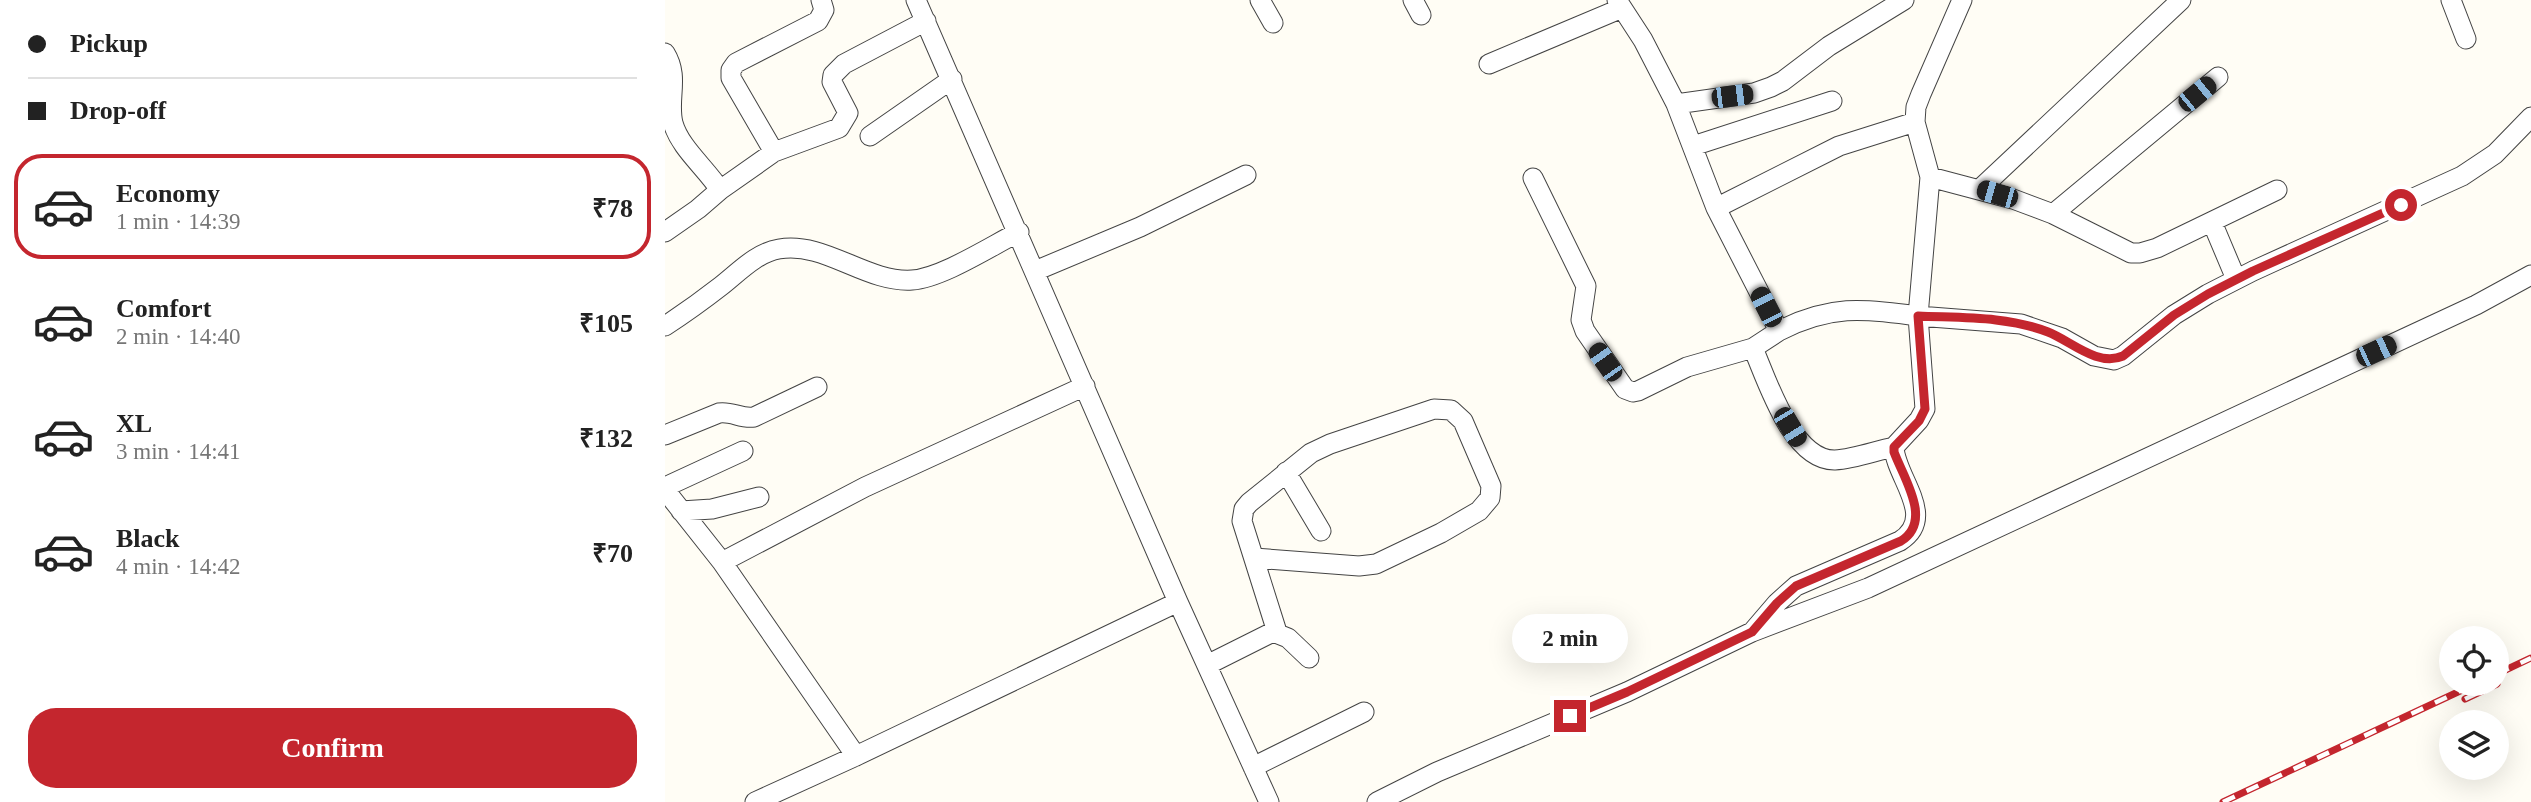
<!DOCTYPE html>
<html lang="en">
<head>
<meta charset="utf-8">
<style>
  :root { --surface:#fff; --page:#f2f2f2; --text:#222; --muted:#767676; --line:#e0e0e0; --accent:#c4262e }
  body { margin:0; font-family:"Times New Roman",serif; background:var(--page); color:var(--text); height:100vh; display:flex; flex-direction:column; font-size:26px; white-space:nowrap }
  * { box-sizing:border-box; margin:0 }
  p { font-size:23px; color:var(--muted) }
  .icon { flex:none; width:38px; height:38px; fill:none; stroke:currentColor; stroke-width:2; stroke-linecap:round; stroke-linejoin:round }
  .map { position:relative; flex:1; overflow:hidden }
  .drawer { display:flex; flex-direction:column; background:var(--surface); width:665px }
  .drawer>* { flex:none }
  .top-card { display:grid; align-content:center; height:154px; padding:0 28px; background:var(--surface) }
  .fabs { position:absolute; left:1774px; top:626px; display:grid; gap:14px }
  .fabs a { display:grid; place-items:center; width:70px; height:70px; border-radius:50%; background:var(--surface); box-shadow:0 7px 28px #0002; font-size:35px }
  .end { position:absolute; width:32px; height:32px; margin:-16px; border:9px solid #c4262e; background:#fff; box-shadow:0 0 0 4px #fff }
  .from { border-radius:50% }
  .bubble { position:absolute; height:49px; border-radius:24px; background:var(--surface); box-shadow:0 7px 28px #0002; font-size:23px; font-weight:600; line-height:49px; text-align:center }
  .car { position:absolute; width:21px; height:42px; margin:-21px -10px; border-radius:9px; box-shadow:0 0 5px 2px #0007; background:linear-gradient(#222 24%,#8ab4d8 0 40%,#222 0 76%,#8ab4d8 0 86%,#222 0) }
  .top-card b { display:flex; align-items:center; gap:24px; height:66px; font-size:26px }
  .top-card b+b { border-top:2px solid var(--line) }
  .top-card i { width:18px; height:18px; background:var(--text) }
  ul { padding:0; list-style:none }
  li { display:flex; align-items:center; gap:21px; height:105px; margin:0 14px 10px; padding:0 14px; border:4px solid transparent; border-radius:28px }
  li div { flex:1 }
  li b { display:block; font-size:26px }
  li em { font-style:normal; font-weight:600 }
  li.selected { border-color:var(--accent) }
  li>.icon { width:63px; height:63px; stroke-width:1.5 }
  .cta { display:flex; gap:14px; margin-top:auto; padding:14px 28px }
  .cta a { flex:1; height:80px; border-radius:28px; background:var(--accent); color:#fff; font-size:28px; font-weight:600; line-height:80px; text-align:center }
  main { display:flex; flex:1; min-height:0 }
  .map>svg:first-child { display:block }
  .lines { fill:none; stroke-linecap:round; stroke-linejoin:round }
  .minor-casing { stroke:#444; stroke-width:21 }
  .minor { stroke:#fff; stroke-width:19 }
  .rail-casing { stroke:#c4262e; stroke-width:7 }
  .rail { stroke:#fff; stroke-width:4.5; stroke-dasharray:13; stroke-linecap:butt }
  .route { stroke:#c4262e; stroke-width:9 }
</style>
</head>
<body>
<main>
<section class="drawer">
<div class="top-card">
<b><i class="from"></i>Pickup</b>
<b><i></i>Drop-off</b>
</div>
<ul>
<li class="selected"><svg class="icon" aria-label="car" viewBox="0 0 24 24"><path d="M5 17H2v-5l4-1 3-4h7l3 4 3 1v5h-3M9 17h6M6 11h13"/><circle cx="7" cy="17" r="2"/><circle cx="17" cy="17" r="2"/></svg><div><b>Economy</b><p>1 min · 14:39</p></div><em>₹78</em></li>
<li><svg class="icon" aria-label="car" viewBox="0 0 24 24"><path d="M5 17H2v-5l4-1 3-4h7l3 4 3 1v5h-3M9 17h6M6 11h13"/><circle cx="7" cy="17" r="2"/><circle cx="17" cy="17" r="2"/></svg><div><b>Comfort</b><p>2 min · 14:40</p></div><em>₹105</em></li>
<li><svg class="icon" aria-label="car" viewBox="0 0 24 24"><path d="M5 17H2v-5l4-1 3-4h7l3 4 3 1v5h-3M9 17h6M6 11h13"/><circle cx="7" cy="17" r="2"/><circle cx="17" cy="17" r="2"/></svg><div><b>XL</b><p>3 min · 14:41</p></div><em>₹132</em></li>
<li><svg class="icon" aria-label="car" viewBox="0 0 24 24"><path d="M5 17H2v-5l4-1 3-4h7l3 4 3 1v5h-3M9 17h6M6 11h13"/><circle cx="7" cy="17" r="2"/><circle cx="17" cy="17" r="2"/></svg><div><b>Black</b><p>4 min · 14:42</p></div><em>₹70</em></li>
</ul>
<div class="cta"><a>Confirm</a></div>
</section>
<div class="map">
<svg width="1866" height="802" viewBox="0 0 1866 802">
  <rect width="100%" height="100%" fill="#fffdf5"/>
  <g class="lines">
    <g class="minor-casing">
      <path id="minor" d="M251,0L513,602L604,802
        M595,0L608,23
        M748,0L756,15
        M952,0L978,40L1011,104L1051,208L1174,146L1250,122L1251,107L1256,94L1297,0
        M1786,0L1801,39
        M0,53C15,77 2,99 8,123C15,148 41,168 55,190L33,209L0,232
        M824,64L957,8
        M1011,104L1089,93L1106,87L1118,81L1164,46L1239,0
        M1250,122L1265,177L1253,316L1356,324L1397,338L1429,356L1449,360L1458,356L1509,315L1543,294L1588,271L1797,176L1830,154L1866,117
        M205,136L287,79
        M1028,146L1167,101
        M109,152L66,78V70L71,63L153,21L159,10L156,0
        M1265,177L1348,199L1388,214L1466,253H1475L1492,248L1612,190
        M868,178L921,286L916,320L920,331L960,389L968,392L973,391L1022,367L1088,348L1114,331
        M1315,189L1516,0
        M55,190L109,152L174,128L183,113L167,82L168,75L179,64L261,21
        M1051,208L1114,331C1164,305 1198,308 1253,316L1260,409L1254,420L1229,447C1230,477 1273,517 1235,541L1131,586L1112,603L1088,631
        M1388,214L1553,77
        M1547,222L1571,279
        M370,271L475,227L581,175
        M0,326C20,313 38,300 56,286C74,272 91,253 114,249C160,241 201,283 247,280C277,278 326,246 354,232
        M1088,348C1102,380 1127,461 1170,460C1189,459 1210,451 1229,447
        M0,435L54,413C67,411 76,419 89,417L152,387
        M621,472L656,531
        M0,487L78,451
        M0,490L57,562L191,756
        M16,511L47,509L94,497
        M589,558L694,566L711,564L776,533L814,511L825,498L826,486L798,421L786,410L769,409L665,444L646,453L584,503L579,509L577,521L612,632
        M57,562L200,487L420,386
        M542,665L608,632L623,638L644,658
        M588,767L699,712
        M90,802L191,756L513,602
        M712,802L772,772L962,692L1087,632L1203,588L1811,305L1866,275"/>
    </g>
    <use href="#minor" class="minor"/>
    <g class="rail-casing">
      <path id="rail" d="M1832,674L1866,658
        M1800,699L1832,684
        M1558,802L1810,684"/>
    </g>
    <use href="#rail" class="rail"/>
  </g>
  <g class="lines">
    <path class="route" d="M905,716L962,692L1087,632L1112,603L1131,586L1236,541C1268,521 1239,479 1229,452V447L1254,421L1260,409L1253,316C1296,318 1342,316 1383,332C1406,341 1432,367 1458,356L1509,315L1543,294L1588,271L1736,205"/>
  </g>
</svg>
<div class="fabs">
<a><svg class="icon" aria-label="locate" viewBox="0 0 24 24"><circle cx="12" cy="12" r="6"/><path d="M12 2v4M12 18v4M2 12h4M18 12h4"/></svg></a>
<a><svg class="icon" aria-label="layers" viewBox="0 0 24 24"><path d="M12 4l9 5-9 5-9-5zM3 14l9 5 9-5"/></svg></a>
</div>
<i class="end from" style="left:1736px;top:205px"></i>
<i class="end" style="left:905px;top:716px"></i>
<div class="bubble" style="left:847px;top:614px;width:116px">2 min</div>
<i class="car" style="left:1532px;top:94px;rotate:51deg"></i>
<i class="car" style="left:1067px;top:96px;rotate:83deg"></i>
<i class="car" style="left:1332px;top:194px;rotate:286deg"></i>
<i class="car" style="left:1101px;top:307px;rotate:333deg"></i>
<i class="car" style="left:1711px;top:351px;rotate:65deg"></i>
<i class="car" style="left:940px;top:362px;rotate:325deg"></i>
<i class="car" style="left:1125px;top:427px;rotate:149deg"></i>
</div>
</main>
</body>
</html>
